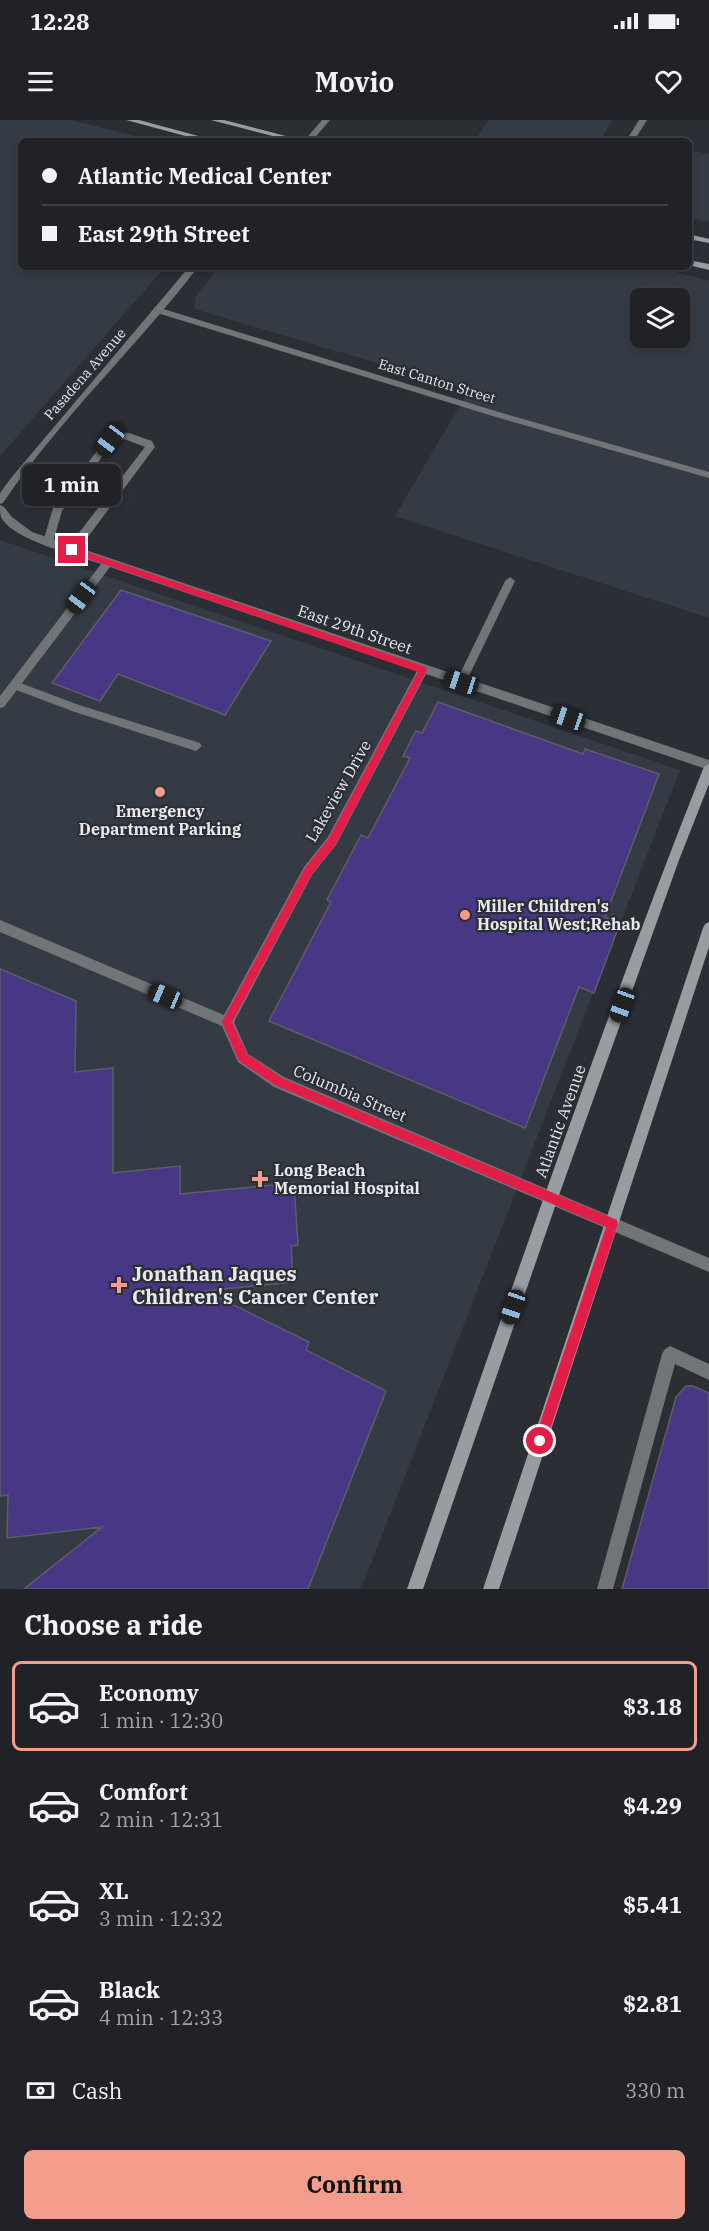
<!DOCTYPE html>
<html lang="en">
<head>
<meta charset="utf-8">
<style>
  :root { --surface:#202228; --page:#2d2f34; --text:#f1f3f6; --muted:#a2a4a8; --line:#3d3f45; --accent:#f59d8d }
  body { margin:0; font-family:"IBM Plex Serif",serif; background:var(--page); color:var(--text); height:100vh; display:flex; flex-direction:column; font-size:22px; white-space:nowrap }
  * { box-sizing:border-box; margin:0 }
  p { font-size:20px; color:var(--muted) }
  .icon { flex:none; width:33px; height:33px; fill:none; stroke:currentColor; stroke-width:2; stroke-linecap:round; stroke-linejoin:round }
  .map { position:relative; height:1469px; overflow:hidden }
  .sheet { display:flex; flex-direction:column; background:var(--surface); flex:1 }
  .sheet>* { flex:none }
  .top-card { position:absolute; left:18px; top:18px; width:674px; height:132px; border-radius:9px; box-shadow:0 3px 9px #0003,0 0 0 2px var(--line); display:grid; align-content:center; height:132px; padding:0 24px; background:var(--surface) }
  .controls { position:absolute; left:630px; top:168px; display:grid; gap:12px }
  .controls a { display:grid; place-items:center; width:60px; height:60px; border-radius:9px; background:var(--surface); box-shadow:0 3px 9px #0003,0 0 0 2px var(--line); font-size:30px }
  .end { position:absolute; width:27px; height:27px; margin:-14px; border:8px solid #e11d48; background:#fff; box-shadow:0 0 0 3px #fff }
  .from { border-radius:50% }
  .bubble { position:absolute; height:42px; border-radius:9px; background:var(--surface); box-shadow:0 3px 9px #0003,0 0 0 2px var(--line); font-size:20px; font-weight:800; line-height:42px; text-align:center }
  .car { position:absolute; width:18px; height:36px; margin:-18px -9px; border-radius:8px; box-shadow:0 0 4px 2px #0007; background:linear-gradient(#222 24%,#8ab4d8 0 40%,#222 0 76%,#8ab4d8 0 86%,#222 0) }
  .top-card b { display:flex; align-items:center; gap:21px; height:57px; font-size:22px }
  .top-card b+b { border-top:2px solid var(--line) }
  .top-card i { width:15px; height:15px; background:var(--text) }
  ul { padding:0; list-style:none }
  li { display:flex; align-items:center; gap:18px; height:90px; margin:0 12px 9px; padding:0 12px; border:3px solid transparent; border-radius:9px }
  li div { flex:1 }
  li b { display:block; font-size:22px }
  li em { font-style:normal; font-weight:800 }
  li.current { border-color:var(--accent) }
  li>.icon { width:54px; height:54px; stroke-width:1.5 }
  h2 { padding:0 24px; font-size:27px; line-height:72px }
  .pay { display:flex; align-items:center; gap:15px; height:66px; padding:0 24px; font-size:22px }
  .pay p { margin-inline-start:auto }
  .cta { display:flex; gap:12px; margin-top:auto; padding:12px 24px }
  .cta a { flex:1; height:69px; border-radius:9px; background:var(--accent); color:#111; font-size:24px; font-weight:800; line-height:69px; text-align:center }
  .status { display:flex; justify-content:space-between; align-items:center; height:42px; padding:0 30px; background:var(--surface); direction:ltr }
  .status svg { height:16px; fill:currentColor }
  header { display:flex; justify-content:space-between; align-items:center; height:78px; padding:0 24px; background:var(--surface); font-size:27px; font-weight:800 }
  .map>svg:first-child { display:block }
  .built { fill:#353b45; fill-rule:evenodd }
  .building { fill:#473785; stroke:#5e5d65; stroke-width:1.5 }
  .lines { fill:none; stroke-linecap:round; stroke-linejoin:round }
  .service { fill:#727577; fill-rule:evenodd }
  .minor { fill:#727577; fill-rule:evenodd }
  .secondary { fill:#989da1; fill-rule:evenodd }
  .route { fill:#e11d48 }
  .poi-dot { fill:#f59d8d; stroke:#2b2e35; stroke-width:2 }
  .labels { text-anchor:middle; stroke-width:4.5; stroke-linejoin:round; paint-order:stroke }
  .far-street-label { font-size:14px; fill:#e7e9ed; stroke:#2b2e35 }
  .street-label { font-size:16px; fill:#e7e9ed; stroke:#2b2e35 }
  .poi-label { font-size:16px; font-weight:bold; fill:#e7e9ed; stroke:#2b2e35; text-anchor:start }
  .near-poi-label { font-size:20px; font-weight:bold; fill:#e7e9ed; stroke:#2b2e35; text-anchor:start }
</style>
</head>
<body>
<div class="status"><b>12:28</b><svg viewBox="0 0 49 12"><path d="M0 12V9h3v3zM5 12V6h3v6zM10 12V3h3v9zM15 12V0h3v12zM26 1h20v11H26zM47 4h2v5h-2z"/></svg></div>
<header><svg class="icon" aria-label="menu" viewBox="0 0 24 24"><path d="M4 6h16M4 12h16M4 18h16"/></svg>Movio<svg class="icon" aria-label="heart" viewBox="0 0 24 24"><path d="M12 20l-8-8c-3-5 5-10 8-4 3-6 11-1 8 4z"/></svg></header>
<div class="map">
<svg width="709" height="1469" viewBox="0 0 709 1469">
  <rect width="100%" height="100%" fill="#2b2e35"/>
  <path class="built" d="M0,0H71L154,21H21V147H165L0,336Z
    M489,0H612L600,21H474Z
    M688,30L709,34V102L689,97Z
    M219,147H655L709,161V498L395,396L469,270L194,189L196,176ZM640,178H680V218H640Z
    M0,420L680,650L361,1469H0Z"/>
  <path class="building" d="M121,470L271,521L225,595L118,554L100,581L52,563Z
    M438,582L583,634L585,629L659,654L605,797L620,803L594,873L579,867L525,1008L269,901L331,782L327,780L361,715L368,718L410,638L403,636L416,611L422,613Z
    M0,849L76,881L75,952L113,948V1053L180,1046V1074L294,1063L298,1125L291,1126L293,1162L205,1171L309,1222L306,1230L386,1271L308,1469H24L102,1407L7,1418L8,1375L0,1376Z
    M686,1266H693L709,1273V1469H622L676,1277Z"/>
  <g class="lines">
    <path class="service" d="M157,187L502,293L709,352V358L496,297L154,192V188Z
      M119,312L129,313L152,321L155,327L76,433H68V427L145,327L124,319L113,322L62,391L52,425H44L43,422L53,388L107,318Z
      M510,457L515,461L466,562L465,565H457L456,562L505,461Z
      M15,561L79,585L200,623L202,626L196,631L72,591L11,568L10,565L11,562Z
      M670,1226L709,1244V1260L675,1244L613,1469H597L662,1234L665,1229Z"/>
    <path class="minor" d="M322,0H330L312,21H304Z
      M639,0H647L634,21H626Z
      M189,147H198C136,228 60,298 3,383L0,384V373L11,358Z
      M0,385L4,387L12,397L32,412L709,640V650L426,554L336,725L312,755L234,902L248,934L284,957L709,1138V1152L274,967L238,942L222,906L0,812V800L224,895L304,747L328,717L417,551L110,447L4,587L0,588V576L101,444C76,435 16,421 2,399C0,395 0,391 0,385Z"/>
    <path class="secondary" d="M126,0H139L217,21H204Z
      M211,0H224L305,21H292Z
      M688,114L709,119V123L688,119Z
      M688,140L709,144V150L688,145Z
      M709,644V664L679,740L558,1078L423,1469H407C503,1195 596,919 703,649L705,646Z
      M709,802V827L499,1469H483L703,808L705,804Z"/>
  </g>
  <path class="route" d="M69,428H75L426,547L427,550L336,724L312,754L232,902L247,934L282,958L617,1100L618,1104L545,1325L540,1327L536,1325L534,1321L606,1107L275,965L239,941L222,902L305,748L329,718L418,552L69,432Z"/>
  <g class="poi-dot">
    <circle cx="160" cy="672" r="6"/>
    <circle cx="465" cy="795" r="6"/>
    <path d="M257 1050h6v6h6v6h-6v6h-6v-6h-6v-6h6z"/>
    <path d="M116 1156h6v6h6v6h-6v6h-6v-6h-6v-6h6z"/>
  </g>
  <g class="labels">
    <g class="far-street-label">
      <text transform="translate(85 254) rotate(-49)" y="5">Pasadena Avenue</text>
      <text transform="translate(437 261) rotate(17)" y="5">East Canton Street</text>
    </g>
    <g class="street-label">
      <text transform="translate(355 509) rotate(19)" y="6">East 29th Street</text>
      <text transform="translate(338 671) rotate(-60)" y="6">Lakeview Drive</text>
      <text transform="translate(350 973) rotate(23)" y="6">Columbia Street</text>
      <text transform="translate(560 1001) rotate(-70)" y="6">Atlantic Avenue</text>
    </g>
    <g class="poi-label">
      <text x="160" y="697" text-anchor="middle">Emergency<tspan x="160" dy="18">Department Parking</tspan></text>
      <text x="477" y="792">Miller Children's<tspan x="477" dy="18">Hospital West;Rehab</tspan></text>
      <text x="274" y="1056">Long Beach<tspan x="274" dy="18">Memorial Hospital</tspan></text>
    </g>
    <g class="near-poi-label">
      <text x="132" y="1161">Jonathan Jaques<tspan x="132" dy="23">Children's Cancer Center</tspan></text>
    </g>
  </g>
</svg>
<div class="controls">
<a><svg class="icon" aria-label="layers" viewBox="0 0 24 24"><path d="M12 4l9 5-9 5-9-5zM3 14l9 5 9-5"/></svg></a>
</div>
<i class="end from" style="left:540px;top:1321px"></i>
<i class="end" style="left:72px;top:430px"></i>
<div class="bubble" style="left:22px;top:344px;width:99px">1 min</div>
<i class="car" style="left:110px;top:320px;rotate:217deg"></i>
<i class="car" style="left:81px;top:477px;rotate:217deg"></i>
<i class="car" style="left:461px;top:562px;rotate:288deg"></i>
<i class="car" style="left:568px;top:598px;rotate:289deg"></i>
<i class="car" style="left:165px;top:876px;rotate:293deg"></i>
<i class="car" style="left:622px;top:885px;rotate:200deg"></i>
<i class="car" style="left:513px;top:1187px;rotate:199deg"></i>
<div class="top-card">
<b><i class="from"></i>Atlantic Medical Center</b>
<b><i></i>East 29th Street</b>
</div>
</div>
<section class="sheet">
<h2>Choose a ride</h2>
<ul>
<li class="current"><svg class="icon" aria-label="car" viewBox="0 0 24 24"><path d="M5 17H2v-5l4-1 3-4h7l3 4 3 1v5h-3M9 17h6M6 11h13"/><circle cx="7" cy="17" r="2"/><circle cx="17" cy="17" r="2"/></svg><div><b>Economy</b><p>1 min · 12:30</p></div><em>$3.18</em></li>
<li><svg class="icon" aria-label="car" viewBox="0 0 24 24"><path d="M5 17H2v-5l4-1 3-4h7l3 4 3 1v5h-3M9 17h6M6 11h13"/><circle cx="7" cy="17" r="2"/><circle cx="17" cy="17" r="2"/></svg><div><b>Comfort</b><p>2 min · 12:31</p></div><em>$4.29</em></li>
<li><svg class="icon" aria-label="car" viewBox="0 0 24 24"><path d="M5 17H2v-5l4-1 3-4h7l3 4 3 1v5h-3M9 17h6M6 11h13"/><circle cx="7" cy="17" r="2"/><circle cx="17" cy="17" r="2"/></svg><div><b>XL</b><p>3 min · 12:32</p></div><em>$5.41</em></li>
<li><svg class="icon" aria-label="car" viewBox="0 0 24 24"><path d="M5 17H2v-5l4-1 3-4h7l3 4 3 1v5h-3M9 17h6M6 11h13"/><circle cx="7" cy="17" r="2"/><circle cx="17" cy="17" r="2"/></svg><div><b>Black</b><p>4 min · 12:33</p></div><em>$2.81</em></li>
</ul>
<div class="pay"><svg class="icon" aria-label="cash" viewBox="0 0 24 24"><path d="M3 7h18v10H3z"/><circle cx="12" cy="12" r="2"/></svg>Cash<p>330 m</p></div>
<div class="cta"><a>Confirm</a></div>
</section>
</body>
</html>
